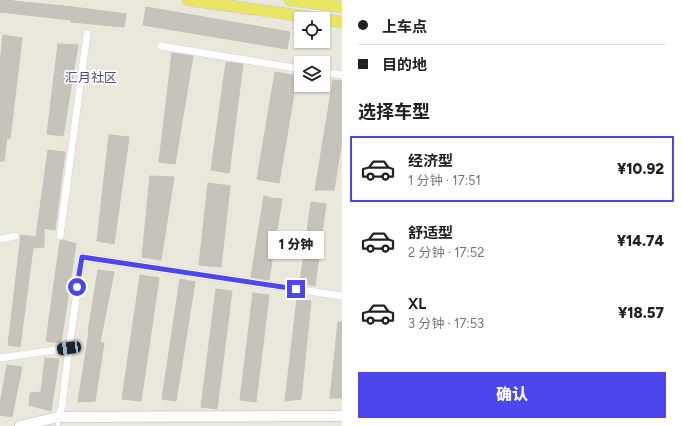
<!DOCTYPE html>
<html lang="zh">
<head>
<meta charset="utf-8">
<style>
  :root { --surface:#fff; --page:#f2f2f2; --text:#202124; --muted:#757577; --line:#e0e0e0; --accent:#4d45ed }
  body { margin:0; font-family:Figtree,"Noto Sans SC",sans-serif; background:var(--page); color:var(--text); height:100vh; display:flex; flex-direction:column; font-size:15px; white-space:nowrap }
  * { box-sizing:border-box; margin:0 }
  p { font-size:13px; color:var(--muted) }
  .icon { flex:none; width:22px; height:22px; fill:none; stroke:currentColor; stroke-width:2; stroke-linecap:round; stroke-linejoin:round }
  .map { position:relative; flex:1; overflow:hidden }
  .side { display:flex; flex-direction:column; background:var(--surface); width:340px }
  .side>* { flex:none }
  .banner { display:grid; align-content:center; height:88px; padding:0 16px; background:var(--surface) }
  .controls { position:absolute; left:294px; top:12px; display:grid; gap:8px }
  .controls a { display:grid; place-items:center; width:36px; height:36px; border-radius:0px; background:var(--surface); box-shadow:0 1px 3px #0004; font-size:20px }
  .end { position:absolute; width:18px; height:18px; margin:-9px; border:5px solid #4d45ed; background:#fff; box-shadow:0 0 0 2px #fff }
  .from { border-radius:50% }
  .bubble { position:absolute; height:28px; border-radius:0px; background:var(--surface); box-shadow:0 1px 3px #0004; font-size:13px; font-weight:800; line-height:28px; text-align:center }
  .car { position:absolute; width:12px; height:24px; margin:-12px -6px; border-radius:5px; box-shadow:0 0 3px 1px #0007; background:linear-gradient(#222 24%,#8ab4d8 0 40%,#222 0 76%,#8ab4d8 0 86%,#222 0) }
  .banner b { display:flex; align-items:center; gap:14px; height:38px; font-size:15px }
  .banner b+b { border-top:1px solid var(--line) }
  .banner i { width:10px; height:10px; background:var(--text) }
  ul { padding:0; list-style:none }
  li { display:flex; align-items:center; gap:12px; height:66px; margin:0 8px 6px; padding:0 8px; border:2px solid transparent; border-radius:0px }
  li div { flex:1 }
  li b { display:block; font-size:15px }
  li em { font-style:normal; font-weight:800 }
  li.selected { border-color:var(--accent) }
  li>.icon { width:36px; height:36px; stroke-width:1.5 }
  h2 { padding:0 16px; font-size:18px; line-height:48px }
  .primary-button { display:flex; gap:8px; margin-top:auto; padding:8px 16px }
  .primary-button a { flex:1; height:46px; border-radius:0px; background:var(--accent); color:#fff; font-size:16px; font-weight:800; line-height:46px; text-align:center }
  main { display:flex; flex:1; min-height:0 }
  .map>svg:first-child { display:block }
  .building { fill:#c5c3bb; stroke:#c5c3b5 }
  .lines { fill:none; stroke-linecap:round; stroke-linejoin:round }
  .lane-casing { stroke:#d1d0e1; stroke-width:5 }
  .street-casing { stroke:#d1d0e1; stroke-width:8 }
  .secondary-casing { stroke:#d1d0e1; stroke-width:12 }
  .primary-casing { stroke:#c7c7c7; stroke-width:12 }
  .lane { stroke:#fff; stroke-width:3.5 }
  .street { stroke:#fff; stroke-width:7 }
  .secondary { stroke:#fff; stroke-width:10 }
  .primary { stroke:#e7e763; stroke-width:11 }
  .route { stroke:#4d45ed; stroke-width:5 }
  .labels { text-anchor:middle; stroke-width:3.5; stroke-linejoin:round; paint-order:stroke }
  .neighbourhood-label { font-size:13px; fill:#4e4c76; stroke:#fff }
</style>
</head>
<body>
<main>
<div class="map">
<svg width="342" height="426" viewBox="0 0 342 426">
  <rect width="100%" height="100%" fill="#eae7db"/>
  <path class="building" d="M0,0H13V1L73,7L126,14L124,27L71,22V20L0,12Z
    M146,7L290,32L287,49L143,25Z
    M3,35L22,38L10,139L7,138L4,161H0V63Z
    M58,44L78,45L63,136L47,134Z
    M172,53L193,56L175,164L159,162Z
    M226,62L243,64L229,173L211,170Z
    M275,72L297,76L279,183L257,179Z
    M333,80L342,81V140L334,190H315Z
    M109,135L129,137L114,244L97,241Z
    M48,150L65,152L55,230L44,228V247L33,248L20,347L8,345L21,235L36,237Z
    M150,176L174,177L161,260L142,257Z
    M208,183L230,186L221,267L199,265Z
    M264,196L269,197V198L282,199L269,280L251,277Z
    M311,202L326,204L315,286L300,282Z
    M63,240L76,244L61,343L46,341L60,241Z
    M98,270L114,272L100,342L104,343L95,401L78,402L89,332H88Z
    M140,275L159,278L141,401L122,399Z
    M180,279L195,282L176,401L162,399Z
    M216,289L232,291L217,409L201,407Z
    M253,293L269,295L256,402L240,400Z
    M297,299L311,301L301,399L285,401Z
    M338,322H342V398H330Z
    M45,358L59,359L51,411L29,405L30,393L41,392Z
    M7,365L22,367L12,417L0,415V399H1Z"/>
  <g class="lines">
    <g class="lane-casing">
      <path id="lane" d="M58,426V418"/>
    </g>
    <g class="street-casing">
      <path id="street" d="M161,46L301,69
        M323,72L342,75
        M60,236L87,34
        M0,239L15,236
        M0,358L69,348
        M58,417L62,407L69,348L82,257L342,296"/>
    </g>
    <g class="secondary-casing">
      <path id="secondary" d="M20,426L58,417L286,416H342"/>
    </g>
    <g class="primary-casing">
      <path id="primary" d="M188,0L323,19
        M290,0L342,7
        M323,19L342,22"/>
    </g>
    <use href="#lane" class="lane"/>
    <use href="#street" class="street"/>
    <use href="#secondary" class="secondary"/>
    <use href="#primary" class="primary"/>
  </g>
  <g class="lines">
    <path class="route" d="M77,287L82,257L296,289"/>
  </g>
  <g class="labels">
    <g class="neighbourhood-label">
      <text x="91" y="82">汇月社区</text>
    </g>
  </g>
</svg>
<div class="controls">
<a><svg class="icon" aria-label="locate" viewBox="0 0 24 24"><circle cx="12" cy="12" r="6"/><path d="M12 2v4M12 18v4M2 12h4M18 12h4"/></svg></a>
<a><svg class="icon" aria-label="layers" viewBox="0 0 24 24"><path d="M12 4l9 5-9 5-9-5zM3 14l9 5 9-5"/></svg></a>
</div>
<i class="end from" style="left:77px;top:287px"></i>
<i class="end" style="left:296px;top:289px"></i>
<div class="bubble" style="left:268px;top:231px;width:56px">1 分钟</div>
<i class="car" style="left:69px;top:348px;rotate:262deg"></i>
</div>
<section class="side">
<div class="banner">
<b><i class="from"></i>上车点</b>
<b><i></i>目的地</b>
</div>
<h2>选择车型</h2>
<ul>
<li class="selected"><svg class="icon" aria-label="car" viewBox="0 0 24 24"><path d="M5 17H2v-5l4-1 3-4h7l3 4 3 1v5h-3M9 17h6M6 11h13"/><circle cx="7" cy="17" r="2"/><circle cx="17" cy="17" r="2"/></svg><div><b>经济型</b><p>1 分钟 · 17:51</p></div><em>¥10.92</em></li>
<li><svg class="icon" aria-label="car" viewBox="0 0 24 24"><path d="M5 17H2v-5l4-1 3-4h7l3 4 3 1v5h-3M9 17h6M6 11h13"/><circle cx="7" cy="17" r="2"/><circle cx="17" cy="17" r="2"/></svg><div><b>舒适型</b><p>2 分钟 · 17:52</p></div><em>¥14.74</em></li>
<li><svg class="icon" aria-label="car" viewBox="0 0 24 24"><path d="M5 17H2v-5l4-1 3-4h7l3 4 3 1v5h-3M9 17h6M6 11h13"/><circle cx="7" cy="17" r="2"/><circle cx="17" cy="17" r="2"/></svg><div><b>XL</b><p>3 分钟 · 17:53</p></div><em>¥18.57</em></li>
</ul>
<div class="primary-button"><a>确认</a></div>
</section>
</main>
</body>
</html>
